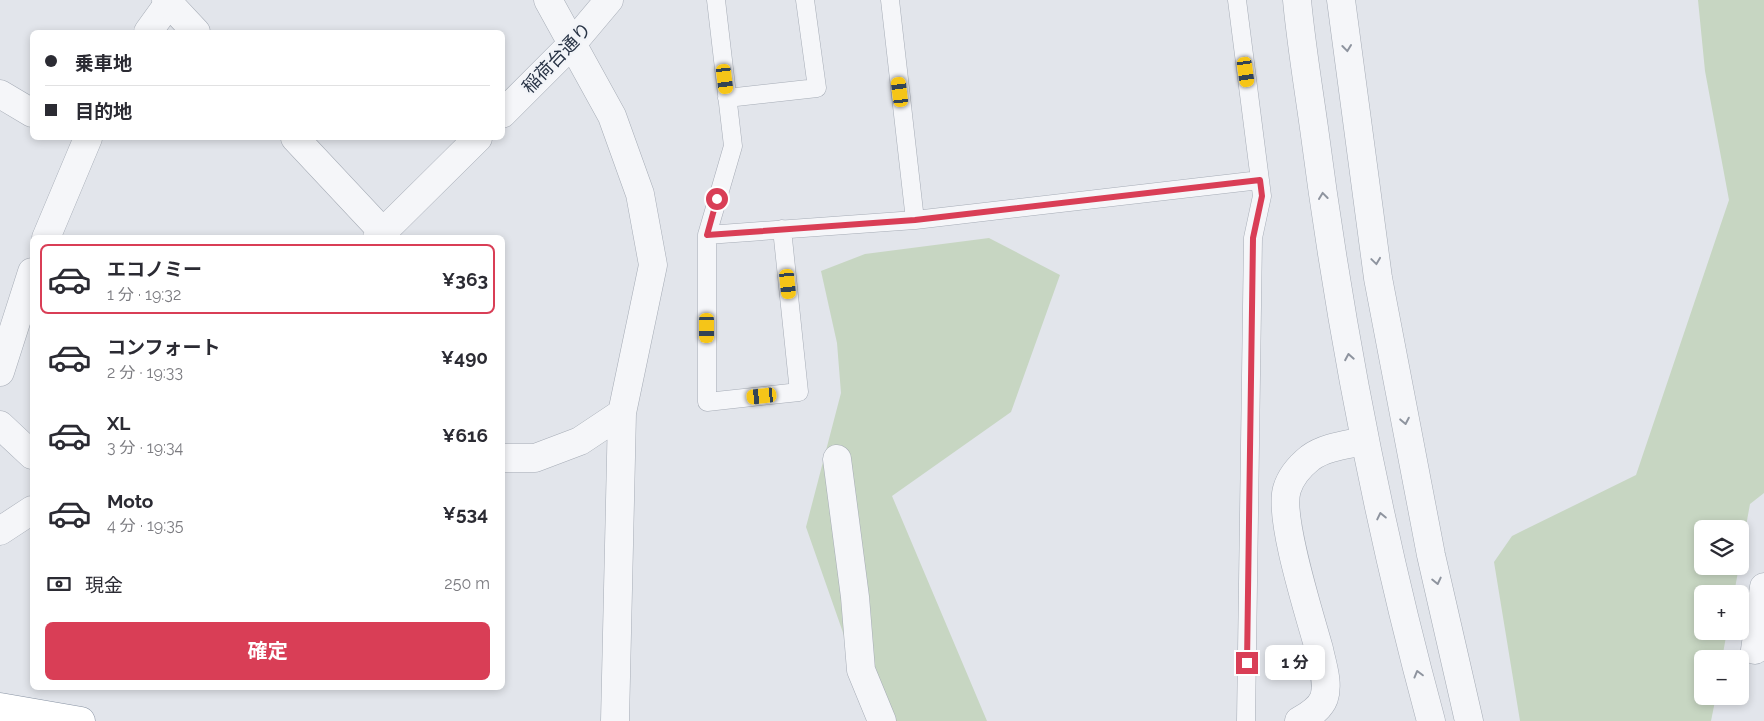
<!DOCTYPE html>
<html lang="ja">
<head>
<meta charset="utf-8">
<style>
  :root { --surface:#fff; --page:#f2f2f3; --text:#2b2b33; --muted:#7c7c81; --line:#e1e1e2; --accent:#d93e56 }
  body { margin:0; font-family:Raleway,"Noto Sans JP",sans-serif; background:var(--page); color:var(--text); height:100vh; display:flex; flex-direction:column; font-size:19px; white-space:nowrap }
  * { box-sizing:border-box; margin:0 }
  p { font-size:16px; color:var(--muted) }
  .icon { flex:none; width:28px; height:28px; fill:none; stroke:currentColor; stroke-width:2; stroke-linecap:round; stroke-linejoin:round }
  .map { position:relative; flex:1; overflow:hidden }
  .drawer { position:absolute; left:30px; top:235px; width:475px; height:455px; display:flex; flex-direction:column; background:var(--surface); border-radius:8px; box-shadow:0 2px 8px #0003 }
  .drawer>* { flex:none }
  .hud { position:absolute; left:30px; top:30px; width:475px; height:110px; border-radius:8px; box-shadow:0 2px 8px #0003; display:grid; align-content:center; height:110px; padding:0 15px; background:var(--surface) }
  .fabs { position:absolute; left:1694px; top:520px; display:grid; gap:10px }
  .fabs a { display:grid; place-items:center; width:55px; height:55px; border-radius:8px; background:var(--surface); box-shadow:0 2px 8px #0003; font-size:25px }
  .end { position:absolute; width:22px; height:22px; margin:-11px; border:6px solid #d93e56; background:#fff; box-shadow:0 0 0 2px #fff }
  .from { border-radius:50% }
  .bubble { position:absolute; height:35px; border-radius:8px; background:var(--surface); box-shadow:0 2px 8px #0003; font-size:16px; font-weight:700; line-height:35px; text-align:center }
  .car { position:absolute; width:15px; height:30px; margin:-15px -8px; border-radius:6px; box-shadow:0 0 4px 1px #0007; background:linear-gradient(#f5c518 24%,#345 0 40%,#f5c518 0 76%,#345 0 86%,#f5c518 0) }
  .hud b { display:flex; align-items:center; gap:18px; height:48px; font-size:19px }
  .hud b+b { border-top:1px solid var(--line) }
  .hud i { width:12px; height:12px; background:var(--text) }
  ul { padding:9px 0 0; list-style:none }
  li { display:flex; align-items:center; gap:15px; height:70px; margin:0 10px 8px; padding:0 5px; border:2px solid transparent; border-radius:8px }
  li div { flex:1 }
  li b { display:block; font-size:19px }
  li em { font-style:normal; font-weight:700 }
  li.on { border-color:var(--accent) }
  li>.icon { width:45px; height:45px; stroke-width:1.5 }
  .pay { display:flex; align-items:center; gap:12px; height:55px; padding:0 15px; font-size:19px }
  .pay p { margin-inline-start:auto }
  .cta { display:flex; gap:10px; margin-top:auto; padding:10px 15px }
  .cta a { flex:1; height:58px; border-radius:8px; background:var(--accent); color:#fff; font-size:20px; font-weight:700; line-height:58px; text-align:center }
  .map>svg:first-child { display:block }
  .green { fill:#c7d6c2 }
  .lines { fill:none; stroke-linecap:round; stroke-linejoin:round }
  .service-casing { stroke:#a6acb6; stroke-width:19 }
  .minor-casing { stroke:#a6acb6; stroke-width:29 }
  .tertiary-casing { stroke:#a6acb6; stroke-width:29 }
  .trunk-casing { stroke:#8893a3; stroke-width:29 }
  .service { stroke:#f5f6f9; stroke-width:18 }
  .minor { stroke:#f5f6f9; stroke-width:28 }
  .tertiary { stroke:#f5f6f9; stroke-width:28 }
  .trunk { stroke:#fff; stroke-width:28 }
  .oneway { stroke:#8e949f }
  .route { stroke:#d93e56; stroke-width:6 }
  .labels { text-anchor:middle; stroke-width:5; stroke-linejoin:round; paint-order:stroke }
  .street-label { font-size:18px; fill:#283345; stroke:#f2f4f8 }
</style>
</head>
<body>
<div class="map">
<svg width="1764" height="721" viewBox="0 0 1764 721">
  <rect width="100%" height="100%" fill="#e2e5eb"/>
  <path class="green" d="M1698,0H1764V493L1750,504L1740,559V529H1702V566H1739L1734,594H1702V631H1727L1722,659H1702V696H1716L1711,721H1520L1494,562L1512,536L1636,475L1729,200L1705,71Z
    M989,238L1060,275L1011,412L892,496L987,721H874L806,527L841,393L837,343L821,271L865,254Z"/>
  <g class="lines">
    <g class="service-casing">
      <path id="service" d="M716,0L733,146L707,235V402L799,392L782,229
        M890,0L915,220
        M1237,0L1262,196L1253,238L1246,721
        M727,98L817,88L805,0
        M707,235L915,220L1260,180"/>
    </g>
    <g class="minor-casing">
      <path id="minor" d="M548,0L612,116L640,194L653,265L622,413L615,721
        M148,32L171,0
        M0,94L32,113
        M46,238L88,138
        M0,372L32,272
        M0,425L32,455
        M502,458H535L580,441L622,413
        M837,459L855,597L861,670L882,721
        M1755,650L1764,587
        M1299,721C1308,716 1320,709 1324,698C1329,683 1322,664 1319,649C1310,616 1278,517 1287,489C1291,476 1300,466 1310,458C1325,447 1346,445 1364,441"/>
    </g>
    <g class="tertiary-casing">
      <path id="tertiary" d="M166,0L196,32
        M1297,0C1301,43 1308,85 1314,128C1340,328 1378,526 1431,721
        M1341,0L1378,278L1431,555L1469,721
        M502,114L572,44L609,0
        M295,138L383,232
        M377,238L478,138
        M0,531L32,510"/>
    </g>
    <g class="trunk-casing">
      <path id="trunk" d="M0,707L81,721"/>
    </g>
    <use href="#service" class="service"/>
    <use href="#minor" class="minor"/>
    <use href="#tertiary" class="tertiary"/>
    <use href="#trunk" class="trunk"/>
  </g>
  <defs><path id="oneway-chevron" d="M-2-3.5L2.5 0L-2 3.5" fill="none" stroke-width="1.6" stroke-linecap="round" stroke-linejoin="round" transform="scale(1.25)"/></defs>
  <g class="oneway">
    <use href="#oneway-chevron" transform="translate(1347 48) rotate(83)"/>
    <use href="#oneway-chevron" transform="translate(1323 196) rotate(-97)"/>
    <use href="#oneway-chevron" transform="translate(1376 261) rotate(82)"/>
    <use href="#oneway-chevron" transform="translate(1349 357) rotate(-100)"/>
    <use href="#oneway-chevron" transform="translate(1405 421) rotate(79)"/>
    <use href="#oneway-chevron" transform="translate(1381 516) rotate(-102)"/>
    <use href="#oneway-chevron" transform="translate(1437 581) rotate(77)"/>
    <use href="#oneway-chevron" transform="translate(1418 674) rotate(-105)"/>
  </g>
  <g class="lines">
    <path class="route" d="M717,199L707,235L915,220L1260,180L1262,196L1253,238L1247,663"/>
  </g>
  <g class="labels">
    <g class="street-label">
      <text transform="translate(557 58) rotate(-46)" y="6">稲荷台通り</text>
    </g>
  </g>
</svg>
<div class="fabs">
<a><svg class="icon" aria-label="layers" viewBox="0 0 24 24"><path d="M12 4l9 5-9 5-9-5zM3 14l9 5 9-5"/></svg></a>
<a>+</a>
<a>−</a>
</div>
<i class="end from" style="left:717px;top:199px"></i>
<i class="end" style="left:1247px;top:663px"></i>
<div class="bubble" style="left:1265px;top:645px;width:60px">1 分</div>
<i class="car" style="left:1246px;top:72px;rotate:172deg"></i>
<i class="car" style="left:725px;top:79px;rotate:173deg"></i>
<i class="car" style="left:900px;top:92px;rotate:353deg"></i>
<i class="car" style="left:788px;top:284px;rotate:174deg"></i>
<i class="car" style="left:707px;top:328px;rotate:180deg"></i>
<i class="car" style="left:762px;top:396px;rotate:264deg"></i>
<div class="hud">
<b><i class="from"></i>乗車地</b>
<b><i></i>目的地</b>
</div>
<section class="drawer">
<ul>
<li class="on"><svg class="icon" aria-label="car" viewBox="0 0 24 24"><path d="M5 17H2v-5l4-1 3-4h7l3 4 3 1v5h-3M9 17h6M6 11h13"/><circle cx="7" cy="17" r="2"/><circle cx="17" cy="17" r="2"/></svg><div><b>エコノミー</b><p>1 分 · 19:32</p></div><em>¥363</em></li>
<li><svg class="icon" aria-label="car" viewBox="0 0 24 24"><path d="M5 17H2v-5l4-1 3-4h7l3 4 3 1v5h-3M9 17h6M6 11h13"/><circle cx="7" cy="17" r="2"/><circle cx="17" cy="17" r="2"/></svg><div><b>コンフォート</b><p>2 分 · 19:33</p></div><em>¥490</em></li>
<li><svg class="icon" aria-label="car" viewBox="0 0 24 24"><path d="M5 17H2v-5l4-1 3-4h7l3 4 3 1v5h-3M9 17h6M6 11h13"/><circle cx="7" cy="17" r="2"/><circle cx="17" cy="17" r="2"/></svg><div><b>XL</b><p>3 分 · 19:34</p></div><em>¥616</em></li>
<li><svg class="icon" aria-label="car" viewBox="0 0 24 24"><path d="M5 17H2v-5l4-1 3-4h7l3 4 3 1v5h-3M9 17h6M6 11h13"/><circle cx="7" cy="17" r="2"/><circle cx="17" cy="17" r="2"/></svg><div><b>Moto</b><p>4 分 · 19:35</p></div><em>¥534</em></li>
</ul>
<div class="pay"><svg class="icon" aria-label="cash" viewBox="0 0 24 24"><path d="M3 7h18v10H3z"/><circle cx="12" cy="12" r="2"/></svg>現金<p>250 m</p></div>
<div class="cta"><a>確定</a></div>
</section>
</div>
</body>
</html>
